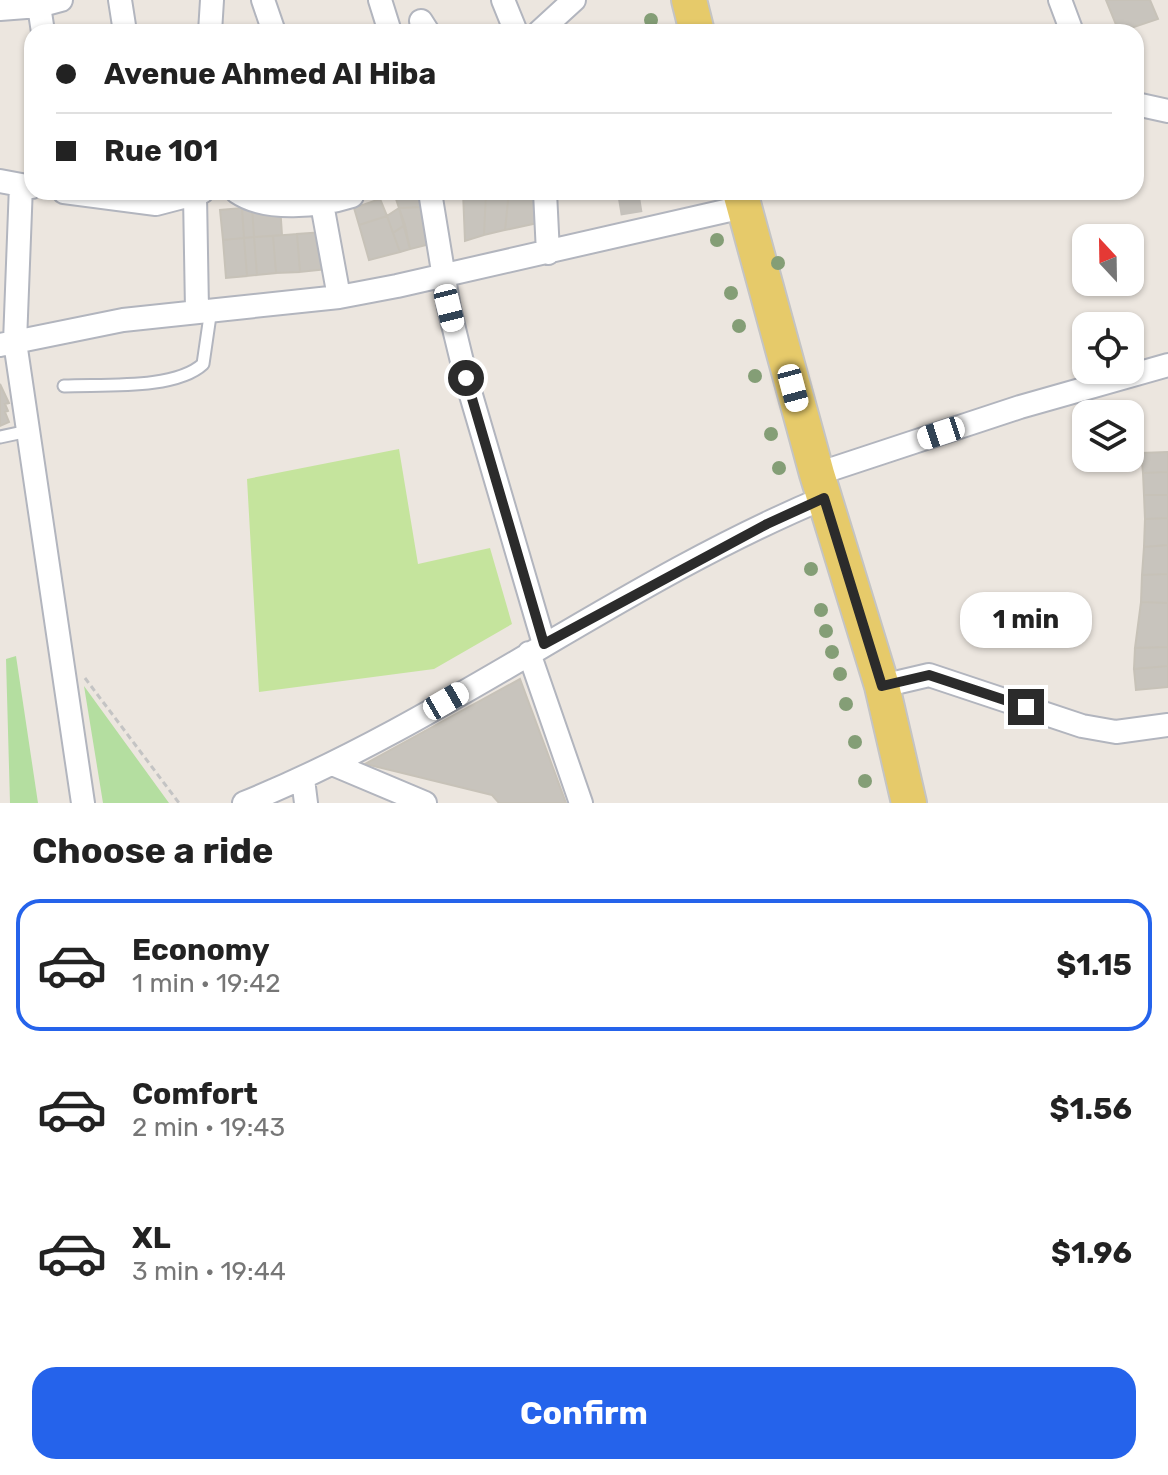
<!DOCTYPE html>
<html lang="en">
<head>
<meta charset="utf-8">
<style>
  :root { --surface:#fff; --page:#f2f2f2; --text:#222; --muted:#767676; --line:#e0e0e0; --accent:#2563eb }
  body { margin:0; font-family:Rubik,sans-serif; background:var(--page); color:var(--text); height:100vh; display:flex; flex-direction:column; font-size:30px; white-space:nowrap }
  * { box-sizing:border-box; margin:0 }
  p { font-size:26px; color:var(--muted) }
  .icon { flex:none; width:44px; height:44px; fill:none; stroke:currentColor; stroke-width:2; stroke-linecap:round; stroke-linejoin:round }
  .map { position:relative; height:803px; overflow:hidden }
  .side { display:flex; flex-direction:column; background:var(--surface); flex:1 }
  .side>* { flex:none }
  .banner { position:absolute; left:24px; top:24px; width:1120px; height:176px; border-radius:24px; box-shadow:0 2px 6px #0004; display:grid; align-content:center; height:176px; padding:0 32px; background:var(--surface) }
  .needle { width:52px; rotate:338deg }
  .tools { position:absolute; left:1072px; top:224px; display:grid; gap:16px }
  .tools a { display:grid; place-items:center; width:72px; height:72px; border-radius:16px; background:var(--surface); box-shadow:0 2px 6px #0004; font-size:40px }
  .end { position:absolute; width:36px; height:36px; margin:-18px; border:10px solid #2b2b2b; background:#fff; box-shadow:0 0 0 4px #fff }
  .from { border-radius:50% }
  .bubble { position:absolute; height:56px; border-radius:24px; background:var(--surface); box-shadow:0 2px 6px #0004; font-size:26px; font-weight:700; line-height:56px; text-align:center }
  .car { position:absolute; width:24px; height:48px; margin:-24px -12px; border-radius:10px; box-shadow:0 0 6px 2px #0007; background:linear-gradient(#fff 24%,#345 0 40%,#fff 0 76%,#345 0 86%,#fff 0) }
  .banner b { display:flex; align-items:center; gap:28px; height:76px; font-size:30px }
  .banner b+b { border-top:2px solid var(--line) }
  .banner i { width:20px; height:20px; background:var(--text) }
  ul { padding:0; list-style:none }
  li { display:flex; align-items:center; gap:24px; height:132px; margin:0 16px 12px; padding:0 16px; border:4px solid transparent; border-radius:24px }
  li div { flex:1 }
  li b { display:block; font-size:30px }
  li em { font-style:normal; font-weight:700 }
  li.current { border-color:var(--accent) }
  li>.icon { width:72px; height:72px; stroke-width:1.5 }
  h2 { padding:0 32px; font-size:36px; line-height:96px }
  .primary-button { display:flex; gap:16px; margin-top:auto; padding:16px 32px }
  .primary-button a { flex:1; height:92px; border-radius:24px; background:var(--accent); color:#fff; font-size:32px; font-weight:700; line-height:92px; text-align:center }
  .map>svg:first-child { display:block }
  .green { fill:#b4dea0 }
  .pitch { fill:#c5e49d }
  .building { fill:#c8c4bd; stroke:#c7c2b8; stroke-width:2 }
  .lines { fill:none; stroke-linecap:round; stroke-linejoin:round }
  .street-tunnel { stroke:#c5c1bb; stroke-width:22; stroke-dasharray:22 11; stroke-linecap:butt }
  .lane-casing { stroke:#b2b5be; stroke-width:15 }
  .street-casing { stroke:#b2b5be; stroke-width:26 }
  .primary-casing { stroke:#c4c4c4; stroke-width:38 }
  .path { stroke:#c4c4c4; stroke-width:3; stroke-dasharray:6 4; stroke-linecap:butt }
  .lane { stroke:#fff; stroke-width:11 }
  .street { stroke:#fff; stroke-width:22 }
  .primary { stroke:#e6ca6a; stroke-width:34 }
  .tree { fill:#849e76 }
  .route { stroke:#2b2b2b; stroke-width:10 }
</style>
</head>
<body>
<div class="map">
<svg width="1168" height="803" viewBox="0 0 1168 803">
  <rect width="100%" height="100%" fill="#ece6df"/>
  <path class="green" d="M16,656L38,803H10L6,659Z
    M84,686L169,803H103Z"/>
  <path class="pitch" d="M399,449L418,564L490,548L512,624L434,669L259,692L247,479Z"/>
  <path class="building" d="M1106,0H1150L1158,19L1119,32Z
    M420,192L423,207L399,208L394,193Z
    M463,192H486L484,235L465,241Z
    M486,192H509L505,230L484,235Z
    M509,192H533L538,223L505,230Z
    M380,199L387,216L359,225L354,208Z
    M280,205L282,235L254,237L252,207Z
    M252,207L254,237L244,238L242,208Z
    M423,207L430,244L410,249L399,208Z
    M242,208L244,238L223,240L220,210Z
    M399,208L405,225L393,233L387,216Z
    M387,216L400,252L369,260L359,225Z
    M405,225L410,249L400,252L393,233Z
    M324,232L327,269L300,272L297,234Z
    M297,234L300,272L276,273L273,236Z
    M273,236L276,273L257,275L254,237Z
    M254,237L257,275L247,276L244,238Z
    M244,238L247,276L226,278L223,240Z
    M0,384L9,403L5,404L8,411L5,412L9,422L0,426Z
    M1168,452V472L1143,473L1141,453Z
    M1168,472V495H1144L1143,473Z
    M1144,495H1168V518L1145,519Z
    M1168,518V545L1144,547L1145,519Z
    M1168,545V574L1142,575L1144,547Z
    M1168,574V603L1141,602L1142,575Z
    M1141,602L1168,603V647L1135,648Z
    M1168,647V666L1134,669L1135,648Z
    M1168,666V687L1136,690L1134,669Z
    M520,679L566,803H499L492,795L365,764Z"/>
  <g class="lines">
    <path class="street-tunnel" d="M628,192L635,234"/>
    <g class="lane-casing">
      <path id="lane" d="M64,386C102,384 175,390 203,364L211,309
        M0,437L28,431"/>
    </g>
    <g class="street-casing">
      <path id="street" d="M120,0L125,32
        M263,0L274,32
        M380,0L390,32
        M503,0L516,32
        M1060,0L1072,32
        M39,6L43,32
        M0,9L39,6L61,0
        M421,21L428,32
        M210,32L212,0
        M539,32L574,0
        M1136,104L1168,111
        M0,181L32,187
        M21,185L15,342L83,803
        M64,192L156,204L202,192
        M237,192C266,212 320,206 352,196
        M430,192L449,308L466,378L544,644
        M545,192L548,253
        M195,195L197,310
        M322,204L339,297
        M0,345L123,320L339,297L397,286L743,207
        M817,474L1020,407L1168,365
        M529,653L581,803
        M882,686L929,675L1082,726L1116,732L1168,725
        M335,765L425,803
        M303,779L306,803
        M244,803C447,721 622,582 824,498"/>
    </g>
    <g class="primary-casing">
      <path id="primary" d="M689,0L697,32
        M740,192L817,474L882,686L909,803"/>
    </g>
    <path class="path" d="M85,678L179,803"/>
    <use href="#lane" class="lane"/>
    <use href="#street" class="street"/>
    <use href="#primary" class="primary"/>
  </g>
  <g class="tree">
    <circle cx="651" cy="20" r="7"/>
    <circle cx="717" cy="240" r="7"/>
    <circle cx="778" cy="263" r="7"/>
    <circle cx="731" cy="293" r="7"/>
    <circle cx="739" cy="326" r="7"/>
    <circle cx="755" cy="376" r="7"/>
    <circle cx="771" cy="434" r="7"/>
    <circle cx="779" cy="468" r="7"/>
    <circle cx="811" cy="569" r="7"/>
    <circle cx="821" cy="610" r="7"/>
    <circle cx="826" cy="631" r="7"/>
    <circle cx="832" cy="652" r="7"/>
    <circle cx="840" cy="674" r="7"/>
    <circle cx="846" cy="704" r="7"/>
    <circle cx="855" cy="742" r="7"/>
    <circle cx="865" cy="781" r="7"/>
  </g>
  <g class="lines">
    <path class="route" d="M466,378L544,644L767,524L824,498L882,686L929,675L1026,707"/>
  </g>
</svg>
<div class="tools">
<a><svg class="needle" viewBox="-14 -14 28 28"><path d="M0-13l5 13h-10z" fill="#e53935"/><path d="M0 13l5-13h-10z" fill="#767676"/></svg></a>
<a><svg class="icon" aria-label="locate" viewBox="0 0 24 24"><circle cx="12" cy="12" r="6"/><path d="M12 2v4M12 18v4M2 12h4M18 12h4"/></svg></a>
<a><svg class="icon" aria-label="layers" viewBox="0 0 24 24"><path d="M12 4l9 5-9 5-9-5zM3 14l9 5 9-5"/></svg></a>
</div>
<i class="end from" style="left:466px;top:378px"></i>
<i class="end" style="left:1026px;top:707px"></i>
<div class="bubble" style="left:960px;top:592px;width:132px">1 min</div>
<i class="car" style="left:449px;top:308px;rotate:166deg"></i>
<i class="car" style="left:793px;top:388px;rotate:165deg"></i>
<i class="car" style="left:941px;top:433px;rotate:252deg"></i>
<i class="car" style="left:446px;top:701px;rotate:60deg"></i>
<div class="banner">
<b><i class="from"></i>Avenue Ahmed Al Hiba</b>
<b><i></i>Rue 101</b>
</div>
</div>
<section class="side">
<h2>Choose a ride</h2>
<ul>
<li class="current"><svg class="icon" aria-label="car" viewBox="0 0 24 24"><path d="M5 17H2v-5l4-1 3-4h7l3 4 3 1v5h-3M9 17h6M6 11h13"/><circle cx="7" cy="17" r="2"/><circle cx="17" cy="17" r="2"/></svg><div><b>Economy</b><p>1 min · 19:42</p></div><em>$1.15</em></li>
<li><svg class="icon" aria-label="car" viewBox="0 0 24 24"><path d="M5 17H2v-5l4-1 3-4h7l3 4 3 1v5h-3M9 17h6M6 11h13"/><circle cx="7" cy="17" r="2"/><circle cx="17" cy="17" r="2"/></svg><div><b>Comfort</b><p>2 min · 19:43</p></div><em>$1.56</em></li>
<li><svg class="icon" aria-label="car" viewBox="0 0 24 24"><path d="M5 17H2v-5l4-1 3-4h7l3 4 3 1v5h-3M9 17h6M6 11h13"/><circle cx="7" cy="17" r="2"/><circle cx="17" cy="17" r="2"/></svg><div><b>XL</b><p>3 min · 19:44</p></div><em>$1.96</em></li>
</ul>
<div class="primary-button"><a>Confirm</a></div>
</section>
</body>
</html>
